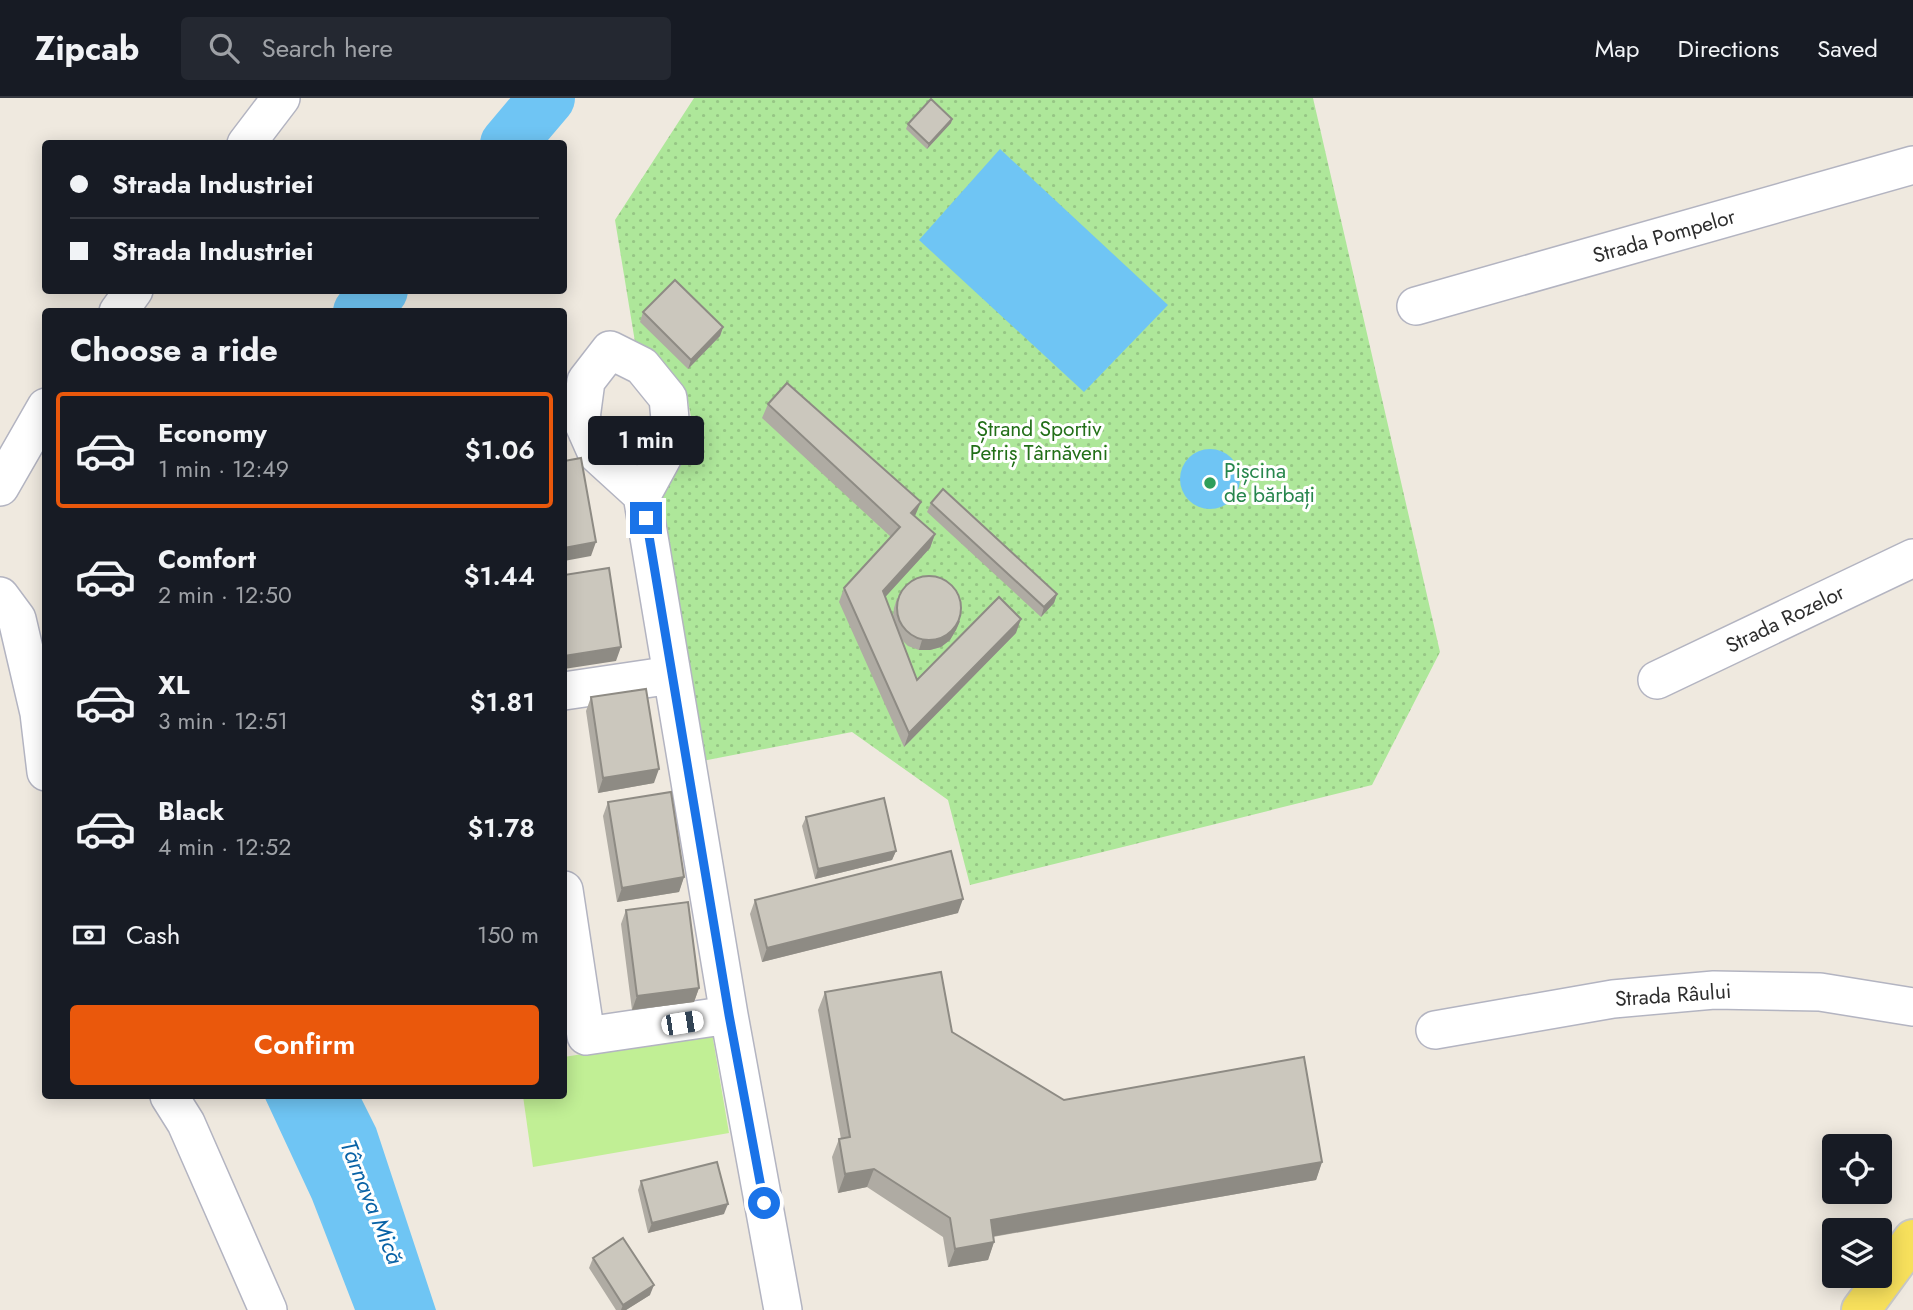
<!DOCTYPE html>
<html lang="en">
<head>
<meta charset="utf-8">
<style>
  :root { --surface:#171b24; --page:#242831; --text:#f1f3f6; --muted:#9ea1a6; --line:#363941; --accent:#ea580c }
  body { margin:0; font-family:Jost,sans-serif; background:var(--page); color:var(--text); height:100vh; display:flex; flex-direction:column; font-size:26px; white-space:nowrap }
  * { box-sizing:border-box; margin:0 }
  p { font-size:23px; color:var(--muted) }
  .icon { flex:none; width:38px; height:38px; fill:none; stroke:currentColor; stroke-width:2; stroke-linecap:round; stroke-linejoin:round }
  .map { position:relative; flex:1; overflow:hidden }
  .drawer { position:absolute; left:42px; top:210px; width:525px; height:791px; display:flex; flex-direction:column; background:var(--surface); border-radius:7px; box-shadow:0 4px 18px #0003 }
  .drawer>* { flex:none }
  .top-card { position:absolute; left:42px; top:42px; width:525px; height:154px; border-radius:7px; box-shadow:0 4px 18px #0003; display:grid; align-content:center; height:154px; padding:0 28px; background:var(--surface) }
  .controls { position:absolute; left:1822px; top:1036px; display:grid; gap:14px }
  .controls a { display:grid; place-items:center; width:70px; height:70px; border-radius:7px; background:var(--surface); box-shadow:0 4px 18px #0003; font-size:35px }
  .end { position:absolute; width:32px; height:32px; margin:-16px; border:9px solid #1a73e8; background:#fff; box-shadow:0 0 0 4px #fff }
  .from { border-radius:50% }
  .bubble { position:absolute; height:49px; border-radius:7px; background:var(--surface); box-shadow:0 4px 18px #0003; font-size:23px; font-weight:600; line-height:49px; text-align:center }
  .car { position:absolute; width:21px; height:42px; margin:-21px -10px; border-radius:9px; box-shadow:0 0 5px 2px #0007; background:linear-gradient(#fff 24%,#345 0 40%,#fff 0 76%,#345 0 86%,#fff 0) }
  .top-card b { display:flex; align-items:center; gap:24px; height:66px; font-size:26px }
  .top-card b+b { border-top:2px solid var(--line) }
  .top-card i { width:18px; height:18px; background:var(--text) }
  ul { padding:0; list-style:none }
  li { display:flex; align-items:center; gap:21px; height:116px; margin:0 14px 10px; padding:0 14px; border:4px solid transparent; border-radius:7px }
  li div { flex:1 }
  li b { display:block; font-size:26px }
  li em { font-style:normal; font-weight:600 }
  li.active { border-color:var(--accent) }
  li>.icon { width:63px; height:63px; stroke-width:1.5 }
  h2 { padding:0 28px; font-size:32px; line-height:84px }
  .pay { display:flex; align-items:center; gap:18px; height:77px; padding:0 28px; font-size:26px }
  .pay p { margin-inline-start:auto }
  .button { display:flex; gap:14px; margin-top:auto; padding:14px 28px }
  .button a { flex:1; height:80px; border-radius:7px; background:var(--accent); color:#fff; font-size:28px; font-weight:600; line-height:80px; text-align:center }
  header { display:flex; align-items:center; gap:42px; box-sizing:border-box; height:98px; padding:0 35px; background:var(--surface); border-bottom:2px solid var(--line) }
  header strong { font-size:33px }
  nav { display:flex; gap:38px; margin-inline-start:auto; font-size:24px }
  .search { width:490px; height:63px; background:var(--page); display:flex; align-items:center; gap:18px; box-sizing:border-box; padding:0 24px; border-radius:7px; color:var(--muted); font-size:26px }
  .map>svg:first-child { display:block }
  .park { fill:url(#park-dots) }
  .pitch { fill:#c1ef95 }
  .water { fill:#6fc5f4 }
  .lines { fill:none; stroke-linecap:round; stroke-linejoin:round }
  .river { stroke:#6fc5f4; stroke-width:56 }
  .minor-casing { stroke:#b3b4c1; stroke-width:40 }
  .major-casing { stroke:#c8c8c8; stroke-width:42 }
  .minor { stroke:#fff; stroke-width:37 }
  .major { stroke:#f7e05c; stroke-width:38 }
  .wall { fill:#afaba3 }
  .shaded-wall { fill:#8e8b84 }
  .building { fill:#cbc7bd; stroke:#8e8b84; stroke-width:2 }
  .route { stroke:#1a73e8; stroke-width:9 }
  .leisure-dot { fill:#2e9e5b; stroke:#fff; stroke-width:2.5 }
  .labels { text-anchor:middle; stroke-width:6; stroke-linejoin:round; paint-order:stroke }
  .street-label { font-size:21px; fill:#2d2d2d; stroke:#fff }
  .park-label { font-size:21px; fill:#226f18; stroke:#fff }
  .leisure-label { font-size:21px; fill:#27864d; stroke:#fff; text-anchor:start }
  .water-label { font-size:23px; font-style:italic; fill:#0862a6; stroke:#fff }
</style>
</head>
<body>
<header>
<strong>Zipcab</strong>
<div class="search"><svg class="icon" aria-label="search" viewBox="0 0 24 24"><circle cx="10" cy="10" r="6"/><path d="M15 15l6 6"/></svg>Search here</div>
<nav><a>Map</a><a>Directions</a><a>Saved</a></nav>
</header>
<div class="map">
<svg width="1913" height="1212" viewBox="0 0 1913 1212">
  <defs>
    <pattern id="park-dots" width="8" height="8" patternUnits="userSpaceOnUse" patternTransform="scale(1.75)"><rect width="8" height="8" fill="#aee79a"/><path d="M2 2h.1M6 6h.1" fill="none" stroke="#96c685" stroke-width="1.8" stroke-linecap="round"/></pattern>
  </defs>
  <rect width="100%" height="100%" fill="#efe9df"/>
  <path class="park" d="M694,0H1313L1440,554L1372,687L970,787L948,702L852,634L687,666L646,420L695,341L688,303L635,244L615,122Z"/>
  <path class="pitch" d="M712,935L729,1035L533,1069L523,998H564V959Z"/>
  <path class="water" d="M1000,51L1168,207L1084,294L919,142Z
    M1180 381a30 30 0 1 1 60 0a30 30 0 1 1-60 0Z
    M264,998H360L376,1030L436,1212H355L312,1101Z"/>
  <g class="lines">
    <path class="river" d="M508,46L547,0
      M361,214L380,192"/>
    <g class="minor-casing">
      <path id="minor" d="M246,46L281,0
        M1416,208L1913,67
        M118,214L134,192
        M0,389L46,309
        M642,397L672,342L668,300L642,268L610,252L586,283L581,320L597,356L642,397L729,917L783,1212
        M0,498L17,521L39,615L46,674
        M1657,582L1913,460
        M564,593L672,577
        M564,792L586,938L729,917
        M1435,932L1613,901L1714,892L1820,894L1913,909
        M169,998L186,1025L268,1212"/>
    </g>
    <g class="major-casing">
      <path id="major" d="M1861,1212L1913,1141"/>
    </g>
    <use href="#minor" class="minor"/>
    <use href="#major" class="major"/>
  </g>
  <path class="wall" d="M952,21L951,25L927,51L906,31L908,26Z
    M643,214L723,229L720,238L688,271L640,224Z
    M768,306L915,418L935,436L930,450L885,499L893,519L894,510L897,500L960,523L956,532L950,542L941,549L930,552H919L908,548L902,542L917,582L1016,535L904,649L839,504L844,490L891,439L762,320Z
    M931,405L1057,496L1054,505L1041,519L927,414Z
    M591,599L654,685L598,695L586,613Z
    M608,704L684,779L679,794L617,804L603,718Z
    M806,719L896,753L892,762L815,781L802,728Z
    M755,802L958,815L762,864L750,816Z
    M626,812L699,890L694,904L632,912L621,826Z
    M825,894L952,934L1064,1002L1322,1064L1316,1082L993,1139L994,1144L988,1162L948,1169L943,1139L867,1089L838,1095L832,1059L839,1041H841L818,912Z
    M641,1083L724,1116L648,1135L638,1092Z
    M593,1160L650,1197L626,1212H616L589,1170Z"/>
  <path class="shaded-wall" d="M952,21L951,25L927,51L929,46Z
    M723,229L720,238L688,271L691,262Z
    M921,404L915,418L911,415Z
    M935,436L930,450L878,507L883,493Z
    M596,444L591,458L564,463V450Z
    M1057,496L1054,505L1041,519L1044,509Z
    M1021,521L1016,535L904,649L909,635Z
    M960,523L956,532L950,542L941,549L930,552H919L922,542Z
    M621,549L616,563L564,571V558Z
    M659,671L654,685L598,695L603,680Z
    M896,753L892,762L815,781L818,771Z
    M684,779L679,794L617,804L622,790Z
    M963,801L958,815L762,864L767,850Z
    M699,890L694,904L632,912L637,898Z
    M1322,1064L1316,1082L984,1140L991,1122Z
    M874,1071L867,1089L838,1095L845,1076Z
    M728,1106L724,1116L648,1135L652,1125Z
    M994,1144L988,1162L948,1169L955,1151Z
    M654,1187L650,1197L626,1212H621L623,1207Z"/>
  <path class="building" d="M931,1L952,21L929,46L908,26Z
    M675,182L723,229L691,262L643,214Z
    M787,285L921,404L911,415L935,436L883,493L917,582L999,499L1021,521L909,635L844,490L900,429L768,306Z
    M581,360L596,444L564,450V363Z
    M943,391L1057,496L1044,509L931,405Z
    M609,470L621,549L564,558V477Z
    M897 510a32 32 0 1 1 64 0a32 32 0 1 1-64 0Z
    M646,591L659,671L603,680L591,599Z
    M671,694L684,779L622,790L608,704Z
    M884,700L896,753L818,771L806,719Z
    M951,753L963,801L767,850L755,802Z
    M688,804L699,890L637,898L626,812Z
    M941,874L952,934L1064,1002L1304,959L1322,1064L991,1122L994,1144L955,1151L950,1120L874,1071L845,1076L839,1041L850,1039L825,894Z
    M717,1064L728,1106L652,1125L641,1083Z
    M623,1140L654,1187L623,1207L593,1160Z"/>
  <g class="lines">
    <path class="route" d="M646,420L729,917L764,1105"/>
  </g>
  <circle class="leisure-dot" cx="1210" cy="385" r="7"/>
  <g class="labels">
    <g class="street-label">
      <text transform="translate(1664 138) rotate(-16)" y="7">Strada Pompelor</text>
      <text transform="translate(1785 521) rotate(-26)" y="7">Strada Rozelor</text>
      <text transform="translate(1673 897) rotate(-4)" y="7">Strada Râului</text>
    </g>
    <g class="park-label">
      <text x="1039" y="338">Ștrand Sportiv<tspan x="1039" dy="24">Petriș Târnăveni</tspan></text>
    </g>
    <g class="leisure-label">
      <text x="1224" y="380">Pișcina<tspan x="1224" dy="24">de bărbați</tspan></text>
    </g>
    <g class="water-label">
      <text transform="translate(372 1104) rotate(68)" y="8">Târnava Mică</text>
    </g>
  </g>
</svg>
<div class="controls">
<a><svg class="icon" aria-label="locate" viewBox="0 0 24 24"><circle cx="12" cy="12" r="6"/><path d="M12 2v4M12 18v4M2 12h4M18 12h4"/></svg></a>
<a><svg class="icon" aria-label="layers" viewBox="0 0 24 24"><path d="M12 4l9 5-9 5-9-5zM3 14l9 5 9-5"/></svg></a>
</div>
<i class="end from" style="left:764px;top:1105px"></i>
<i class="end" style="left:646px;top:420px"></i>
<div class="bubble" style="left:588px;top:318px;width:116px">1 min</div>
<i class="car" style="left:682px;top:925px;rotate:81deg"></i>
<div class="top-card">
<b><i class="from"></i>Strada Industriei</b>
<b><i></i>Strada Industriei</b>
</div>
<section class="drawer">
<h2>Choose a ride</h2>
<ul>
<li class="active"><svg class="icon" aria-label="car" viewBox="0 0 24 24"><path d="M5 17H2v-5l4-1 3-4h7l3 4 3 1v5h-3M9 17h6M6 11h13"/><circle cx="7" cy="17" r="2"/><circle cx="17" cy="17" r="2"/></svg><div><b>Economy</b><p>1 min · 12:49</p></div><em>$1.06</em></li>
<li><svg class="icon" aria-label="car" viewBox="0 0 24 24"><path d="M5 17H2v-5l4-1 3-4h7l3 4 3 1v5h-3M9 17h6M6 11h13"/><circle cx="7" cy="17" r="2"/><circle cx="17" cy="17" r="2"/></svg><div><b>Comfort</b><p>2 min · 12:50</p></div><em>$1.44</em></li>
<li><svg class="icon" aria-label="car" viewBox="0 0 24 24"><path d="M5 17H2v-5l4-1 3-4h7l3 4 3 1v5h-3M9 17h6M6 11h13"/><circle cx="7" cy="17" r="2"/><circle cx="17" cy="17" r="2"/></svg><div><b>XL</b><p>3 min · 12:51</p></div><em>$1.81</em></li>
<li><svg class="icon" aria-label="car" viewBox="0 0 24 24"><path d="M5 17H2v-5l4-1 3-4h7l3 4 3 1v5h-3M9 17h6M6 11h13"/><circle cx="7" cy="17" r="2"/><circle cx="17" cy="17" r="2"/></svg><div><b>Black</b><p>4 min · 12:52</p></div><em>$1.78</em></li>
</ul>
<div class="pay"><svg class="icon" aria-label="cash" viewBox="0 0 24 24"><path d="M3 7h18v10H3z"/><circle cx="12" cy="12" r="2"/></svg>Cash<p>150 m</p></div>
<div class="button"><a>Confirm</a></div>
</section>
</div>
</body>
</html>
